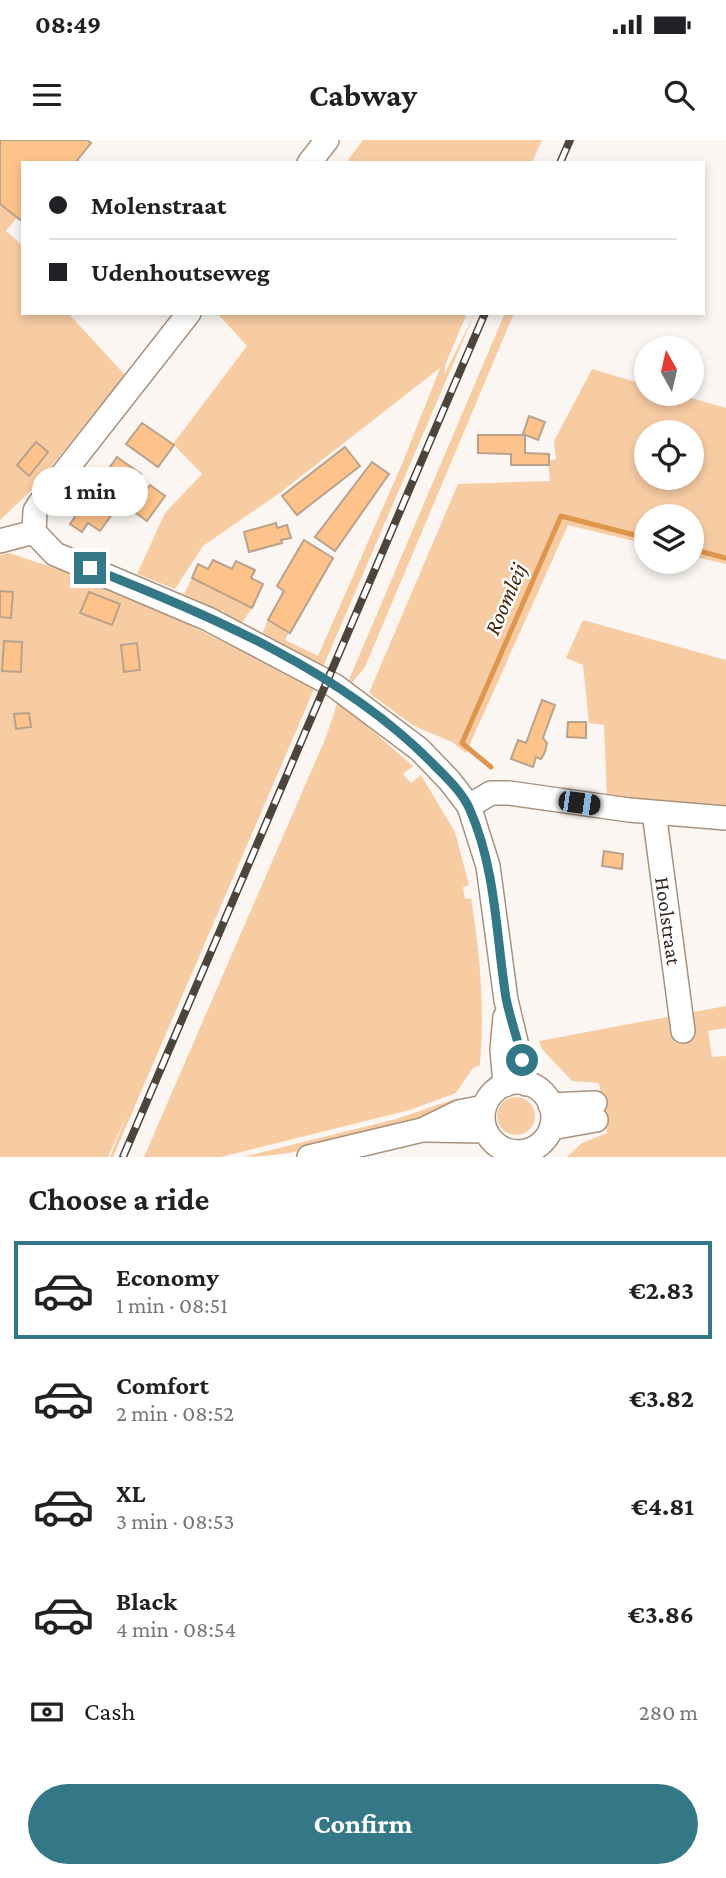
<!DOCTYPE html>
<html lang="en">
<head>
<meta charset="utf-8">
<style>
  :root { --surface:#fff; --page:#f6f6f6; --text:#202124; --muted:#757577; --line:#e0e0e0; --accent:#347887 }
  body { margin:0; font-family:"Crimson Pro",serif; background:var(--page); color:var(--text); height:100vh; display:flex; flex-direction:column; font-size:26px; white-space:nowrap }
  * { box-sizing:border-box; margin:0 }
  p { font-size:23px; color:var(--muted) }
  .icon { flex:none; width:38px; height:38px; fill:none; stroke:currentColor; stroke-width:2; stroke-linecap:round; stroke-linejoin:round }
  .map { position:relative; height:1017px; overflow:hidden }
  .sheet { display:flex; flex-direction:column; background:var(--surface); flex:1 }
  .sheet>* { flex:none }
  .top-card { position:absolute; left:21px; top:21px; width:684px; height:154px; border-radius:0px; box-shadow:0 4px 10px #0003; display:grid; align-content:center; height:154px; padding:0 28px; background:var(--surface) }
  .needle { width:46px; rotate:352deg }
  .buttons { position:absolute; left:634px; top:196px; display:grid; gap:14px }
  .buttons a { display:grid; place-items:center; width:70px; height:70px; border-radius:50%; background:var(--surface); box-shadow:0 4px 10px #0003; font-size:35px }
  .end { position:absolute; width:32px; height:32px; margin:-16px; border:9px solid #347887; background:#fff; box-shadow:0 0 0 4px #fff }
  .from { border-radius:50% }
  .bubble { position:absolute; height:49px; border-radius:24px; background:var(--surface); box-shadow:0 4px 10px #0003; font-size:23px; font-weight:700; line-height:49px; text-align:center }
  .car { position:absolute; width:21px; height:42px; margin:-21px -10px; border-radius:9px; box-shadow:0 0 5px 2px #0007; background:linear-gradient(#222 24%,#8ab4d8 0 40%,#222 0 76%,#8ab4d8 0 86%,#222 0) }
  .top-card b { display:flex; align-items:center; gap:24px; height:66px; font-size:26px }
  .top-card b+b { border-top:2px solid var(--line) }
  .top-card i { width:18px; height:18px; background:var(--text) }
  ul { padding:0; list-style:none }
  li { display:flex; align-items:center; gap:21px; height:98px; margin:0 14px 10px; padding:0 14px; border:4px solid transparent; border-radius:0px }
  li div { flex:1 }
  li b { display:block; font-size:26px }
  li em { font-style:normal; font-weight:700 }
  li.current { border-color:var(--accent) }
  li>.icon { width:63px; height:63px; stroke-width:1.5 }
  h2 { padding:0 28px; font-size:32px; line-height:84px }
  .pay { display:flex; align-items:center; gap:18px; height:77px; padding:0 28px; font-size:26px }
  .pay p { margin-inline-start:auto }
  .primary-button { display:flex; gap:14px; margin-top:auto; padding:14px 28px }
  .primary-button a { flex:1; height:80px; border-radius:42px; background:var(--accent); color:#fff; font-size:28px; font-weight:700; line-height:80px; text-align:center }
  .status { display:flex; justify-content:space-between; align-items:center; height:49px; padding:0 35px; background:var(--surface); direction:ltr }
  .status svg { height:19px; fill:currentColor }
  header { display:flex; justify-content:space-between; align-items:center; height:91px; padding:0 28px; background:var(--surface); font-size:32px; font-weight:700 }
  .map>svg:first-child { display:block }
  .green { fill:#f8cca3; fill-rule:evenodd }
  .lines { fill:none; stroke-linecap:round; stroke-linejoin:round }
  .stream { stroke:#de964d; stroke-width:5 }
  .building { fill:#fec38a; stroke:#b9a28d; stroke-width:2 }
  .minor-casing { stroke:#a8927d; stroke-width:26 }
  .minor { stroke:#fff; stroke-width:23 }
  .rail-casing { stroke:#4d443c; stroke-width:8 }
  .rail { stroke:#fff; stroke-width:5; stroke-dasharray:16; stroke-linecap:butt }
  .route { stroke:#347887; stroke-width:9 }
  .labels { text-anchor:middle; stroke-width:5; stroke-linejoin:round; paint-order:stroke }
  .street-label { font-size:21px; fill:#322820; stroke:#fff }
  .water-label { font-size:23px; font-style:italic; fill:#442707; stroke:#fff }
</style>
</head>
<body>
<div class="status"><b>08:49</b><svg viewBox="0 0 49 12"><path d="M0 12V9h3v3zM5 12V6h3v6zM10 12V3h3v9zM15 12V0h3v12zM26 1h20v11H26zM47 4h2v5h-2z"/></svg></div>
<header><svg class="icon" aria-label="menu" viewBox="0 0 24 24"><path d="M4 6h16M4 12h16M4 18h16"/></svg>Cabway<svg class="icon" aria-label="search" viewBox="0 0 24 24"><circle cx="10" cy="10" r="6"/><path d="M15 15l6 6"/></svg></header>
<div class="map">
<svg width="726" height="1017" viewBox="0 0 726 1017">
  <rect width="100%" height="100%" fill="#fbf6f2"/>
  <path class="green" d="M0,0L23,23V70L6,91L23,106V173H68L125,235L34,348L0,380Z
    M363,0H542L532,23H346Z
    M467,173L446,223L444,235L475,173L323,527L263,493L267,481L289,492L285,500L318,516L402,324L440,228L281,352L203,406L175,449L137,434L165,373L202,334L173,304L247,206L218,174Z
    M505,173H514L365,527L351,544L348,542Z
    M592,229L646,245V254H677L726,268V424L691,416V376H646V404L568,385L466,613L452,602L414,586L369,553L458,344L550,341L548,321L556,319L554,301ZM646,292H691V338H646Z
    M9,413L82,437L144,463L315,547L113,1017H110L127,974L108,1017H0V415Z
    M192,438L252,468L242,483L224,474L223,470L221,472L184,454Z
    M583,480L726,520V666L607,658L604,585L589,583L583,525L566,518Z
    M338,561L413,626L403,634L411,643L421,635L455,692L469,745L463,747L465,759L471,758C480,814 485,868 480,925L473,928L456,953L410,970L221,1017H144L326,597Z
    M726,866V888L708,891L712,917L726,916V1017H567L582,1003L607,993L599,943L572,941L542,909L539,901Z
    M497 976a19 19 0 1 1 38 0a19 19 0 1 1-38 0Z
    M458,958L455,965C407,990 297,1017 243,1017L396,979Z"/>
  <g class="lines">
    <path class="stream" d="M691,409L726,418
      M491,627L462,603L561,376L646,398"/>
  </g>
  <path class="building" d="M0,0H87L91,3L75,23H23V82L0,64Z
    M529,276L545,282L538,300L523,294Z
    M142,283L174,305L158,327L126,304Z
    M478,295H525V313L549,314V325H511V314L478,313Z
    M36,302L48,312L29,336L17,325Z
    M345,307L360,326L297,375L282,356Z
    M117,317L141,334L100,391L88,383L82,392L70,384Z
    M372,322L389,334L335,411L315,397Z
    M150,345L165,356L147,381L132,370Z
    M276,383L277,388L287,385L291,398L281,400L282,403L249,412L244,392Z
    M304,400L333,418L290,493L268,480L284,451L277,446Z
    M213,420L232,429L236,421L255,430L251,438L263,444L252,468L192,438L198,424L208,429Z
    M0,451L13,452L11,478L0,477Z
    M89,452L120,464L112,485L80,473Z
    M4,501L22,502L21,532L2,531Z
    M137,503L140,530L124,532L121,505Z
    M542,560L555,565L543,598L547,603L545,612L541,619L536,617L533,627L511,619L518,600L526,603Z
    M29,573L31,587L16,589L14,574Z
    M568,582H586V598L567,597Z
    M604,711L623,714L622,729L602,726Z"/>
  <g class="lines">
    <g class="minor-casing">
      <path id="minor" d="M309,23L327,0
        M189,173L40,363L35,371L34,392L55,414L208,479L335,546L419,609L449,640L469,666L488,726L506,860L526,944
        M0,401L34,392
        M469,666L491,653H509L629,670L726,678
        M654,672L683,891
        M505,877L502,909L505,945
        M483 977a35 35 0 1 1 70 0a35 35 0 1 1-70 0Z
        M550,965L595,963
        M551,988L596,980
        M425,990L485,991
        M309,1017L422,990L459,972L484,967"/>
    </g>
    <use href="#minor" class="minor"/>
    <g class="rail-casing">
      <path id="rail" d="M560,23L570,0
        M123,1017L485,173"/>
    </g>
    <use href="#rail" class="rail"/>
  </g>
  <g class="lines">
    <path class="route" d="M90,428C208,474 344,532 434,625C447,638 463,653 470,670C496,729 496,795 506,858C510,879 518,899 522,920"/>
  </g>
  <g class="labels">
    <g class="street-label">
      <text transform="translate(668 781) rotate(82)" y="7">Hoolstraat</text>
    </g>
    <g class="water-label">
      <text transform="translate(505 459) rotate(-67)" y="8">Roomleij</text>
    </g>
  </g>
</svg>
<div class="buttons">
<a><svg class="needle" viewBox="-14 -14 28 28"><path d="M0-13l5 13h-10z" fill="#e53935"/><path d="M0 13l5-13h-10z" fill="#757577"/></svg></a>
<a><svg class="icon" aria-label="locate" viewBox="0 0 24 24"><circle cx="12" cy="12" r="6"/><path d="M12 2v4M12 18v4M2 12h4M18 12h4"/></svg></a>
<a><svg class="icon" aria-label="layers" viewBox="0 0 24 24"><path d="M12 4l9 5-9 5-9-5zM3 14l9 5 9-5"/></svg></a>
</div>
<i class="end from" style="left:522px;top:920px"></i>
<i class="end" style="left:90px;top:428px"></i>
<div class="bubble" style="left:32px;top:327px;width:116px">1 min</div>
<i class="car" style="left:579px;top:663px;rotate:98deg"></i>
<div class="top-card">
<b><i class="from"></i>Molenstraat</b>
<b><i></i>Udenhoutseweg</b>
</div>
</div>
<section class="sheet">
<h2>Choose a ride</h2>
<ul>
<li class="current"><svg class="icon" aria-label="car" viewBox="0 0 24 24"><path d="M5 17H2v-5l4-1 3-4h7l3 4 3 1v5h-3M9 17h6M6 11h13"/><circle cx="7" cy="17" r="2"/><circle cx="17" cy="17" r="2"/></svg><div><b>Economy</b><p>1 min · 08:51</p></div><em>€2.83</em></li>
<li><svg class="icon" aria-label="car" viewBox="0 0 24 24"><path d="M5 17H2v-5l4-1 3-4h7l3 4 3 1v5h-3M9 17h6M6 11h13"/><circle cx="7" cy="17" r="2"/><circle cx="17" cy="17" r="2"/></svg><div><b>Comfort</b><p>2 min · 08:52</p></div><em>€3.82</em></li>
<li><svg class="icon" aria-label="car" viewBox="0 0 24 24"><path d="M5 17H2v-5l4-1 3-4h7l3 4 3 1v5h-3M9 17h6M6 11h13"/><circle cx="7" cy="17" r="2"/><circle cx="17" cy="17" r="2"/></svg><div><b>XL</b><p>3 min · 08:53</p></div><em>€4.81</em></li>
<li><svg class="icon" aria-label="car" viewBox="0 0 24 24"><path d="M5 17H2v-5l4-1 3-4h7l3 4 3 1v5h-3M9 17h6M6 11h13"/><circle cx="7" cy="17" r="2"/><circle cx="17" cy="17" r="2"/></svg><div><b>Black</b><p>4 min · 08:54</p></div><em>€3.86</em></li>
</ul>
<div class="pay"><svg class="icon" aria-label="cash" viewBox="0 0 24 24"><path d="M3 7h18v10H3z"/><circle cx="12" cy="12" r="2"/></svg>Cash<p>280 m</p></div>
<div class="primary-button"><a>Confirm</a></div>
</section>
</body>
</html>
